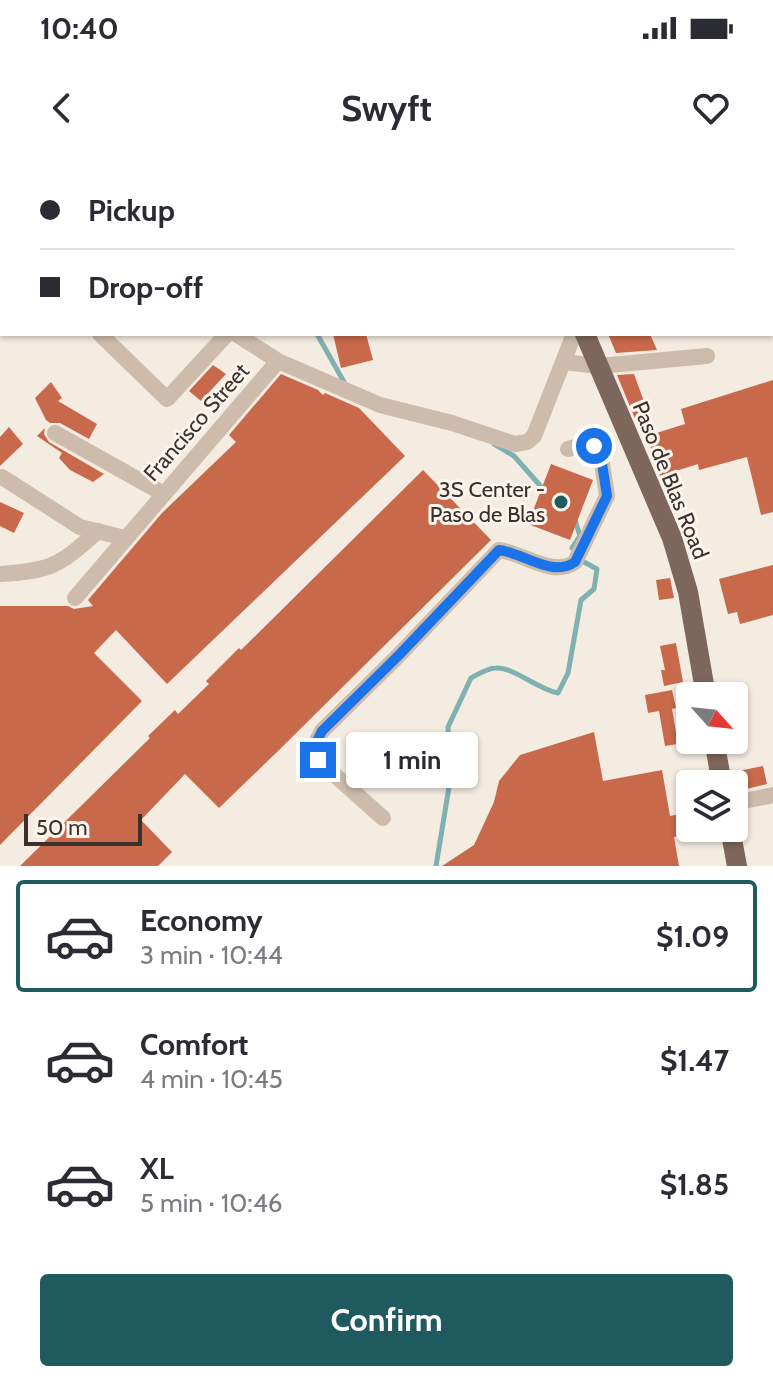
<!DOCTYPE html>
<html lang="en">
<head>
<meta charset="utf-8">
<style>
  :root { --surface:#fff; --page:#f7f7f7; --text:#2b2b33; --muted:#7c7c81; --line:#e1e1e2; --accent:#1f5a5e }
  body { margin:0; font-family:Cabin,sans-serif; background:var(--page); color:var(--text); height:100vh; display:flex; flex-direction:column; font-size:30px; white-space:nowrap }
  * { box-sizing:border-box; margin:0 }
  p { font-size:26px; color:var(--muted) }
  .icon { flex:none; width:44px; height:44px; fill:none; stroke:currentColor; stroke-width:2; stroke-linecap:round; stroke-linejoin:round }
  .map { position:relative; height:706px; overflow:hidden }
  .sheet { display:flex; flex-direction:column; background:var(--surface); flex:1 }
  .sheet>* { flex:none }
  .top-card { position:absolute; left:0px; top:0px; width:774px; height:176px; box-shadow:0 2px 6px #0004; display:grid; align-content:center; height:176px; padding:0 40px; background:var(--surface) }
  .needle { width:52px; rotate:117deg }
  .tools { position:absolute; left:676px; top:522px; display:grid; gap:16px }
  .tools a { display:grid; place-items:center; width:72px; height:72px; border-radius:8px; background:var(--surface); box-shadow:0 2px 6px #0004; font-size:40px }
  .scale { position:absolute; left:24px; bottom:20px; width:118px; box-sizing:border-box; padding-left:8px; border:4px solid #3b302b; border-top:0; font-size:22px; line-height:28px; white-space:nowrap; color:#3b302b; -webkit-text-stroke:6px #fbf5ee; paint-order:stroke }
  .end { position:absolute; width:36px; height:36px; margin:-18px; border:10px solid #1a73e8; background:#fff; box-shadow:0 0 0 4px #fff }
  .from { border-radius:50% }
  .bubble { position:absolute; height:56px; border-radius:8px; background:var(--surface); box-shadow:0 2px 6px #0004; font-size:26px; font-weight:800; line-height:56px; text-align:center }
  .top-card b { display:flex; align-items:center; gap:28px; height:76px; font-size:30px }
  .top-card b+b { border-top:2px solid var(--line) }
  .top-card i { width:20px; height:20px; background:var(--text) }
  ul { padding:14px 0 0; list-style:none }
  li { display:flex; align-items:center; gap:24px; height:112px; margin:0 16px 12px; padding:0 24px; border:4px solid transparent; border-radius:8px }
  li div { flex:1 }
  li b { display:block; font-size:30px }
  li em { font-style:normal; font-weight:800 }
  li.current { border-color:var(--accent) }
  li>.icon { width:72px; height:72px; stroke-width:1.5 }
  .action { display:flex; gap:16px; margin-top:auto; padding:16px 40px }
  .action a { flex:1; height:92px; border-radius:8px; background:var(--accent); color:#fff; font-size:32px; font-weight:800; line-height:92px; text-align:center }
  .status { display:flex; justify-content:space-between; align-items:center; height:56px; padding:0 40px; background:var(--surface); direction:ltr }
  .status svg { height:22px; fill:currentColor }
  header { display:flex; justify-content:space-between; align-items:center; height:104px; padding:0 40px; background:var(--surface); font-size:36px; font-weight:800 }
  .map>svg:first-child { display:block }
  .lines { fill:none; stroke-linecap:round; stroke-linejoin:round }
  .stream { stroke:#7fb0b2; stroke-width:5 }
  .building { fill:#c8694b }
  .minor { stroke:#cdbbac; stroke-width:16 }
  .major { stroke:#7d675c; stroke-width:20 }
  .route { stroke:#1a73e8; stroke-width:10 }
  .poi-dot { fill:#1f5a5e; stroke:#fbf5ee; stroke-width:3 }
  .labels { text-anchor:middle; stroke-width:6; stroke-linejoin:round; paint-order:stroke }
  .street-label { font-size:22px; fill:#3b302b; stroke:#fbf5ee }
  .poi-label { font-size:22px; fill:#3b302b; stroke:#fbf5ee; text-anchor:end }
</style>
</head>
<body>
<div class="status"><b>10:40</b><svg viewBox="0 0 49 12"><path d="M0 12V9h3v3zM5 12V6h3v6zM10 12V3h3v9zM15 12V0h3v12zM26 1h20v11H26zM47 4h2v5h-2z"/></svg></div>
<header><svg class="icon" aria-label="back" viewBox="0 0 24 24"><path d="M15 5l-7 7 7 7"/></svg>Swyft<svg class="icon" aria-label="heart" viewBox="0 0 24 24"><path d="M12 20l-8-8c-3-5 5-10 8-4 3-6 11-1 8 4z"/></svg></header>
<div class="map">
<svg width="773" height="706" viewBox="0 0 773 706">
  <rect width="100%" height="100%" fill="#f4ebe1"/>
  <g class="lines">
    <path class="stream" d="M118,0L119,2
      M317,174L344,222
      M494,284L514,296L545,331
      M572,388L580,376L575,360
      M436,706L450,621L448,567L471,518C478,514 488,508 496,508C514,507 537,529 558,533L568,513L581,440L594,429L597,409L584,402"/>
  </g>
  <path class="building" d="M333,174H366L373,200L341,208Z
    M608,174H650L657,190L616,193Z
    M213,205L226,214L201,241L189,231Z
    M281,214L318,230L323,235L325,233L359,248L405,296L167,524L116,470L94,493L142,541L0,685V446H68L74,449L93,446L88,440L162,353L236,282L229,275Z
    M634,214L651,261L638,266L617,215Z
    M773,220V352L761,355L747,297L699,310L698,304L660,316L647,276L685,264L681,249Z
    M51,222L62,238L58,241L97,264L89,279L60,263H50L46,260L35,238Z
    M9,267L23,284L0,306V277Z
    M45,268L44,274L49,282L104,314L93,322L70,310L59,298L62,293L37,276Z
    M551,304L593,320L570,380L528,364Z
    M423,310L491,380L276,593L219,648L185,614L141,660L172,692L158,706H20L150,578L148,576L175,550L178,554L209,524L206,521L239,488L241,490Z
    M0,342L24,353L14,373L0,366Z
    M773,405V455L740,464L737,452L728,454L719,419Z
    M670,418L674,438L659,440L656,420Z
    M676,483L683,522L664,526L661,510H665L660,486Z
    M672,530L676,548L672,549L678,584L665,586L659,551L648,553L645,535Z
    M594,572L603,621L662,610L670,656L690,652V674L674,677L679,706H442L474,685L494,642L499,621L520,595Z
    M763,606L767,624L734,632L733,612Z"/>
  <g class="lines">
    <path class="minor" d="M15,2V0
      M0,33H2
      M0,62H2
      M100,174L167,239L227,174
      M236,174L278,201L380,245L452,263L515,284L527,282L534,276L574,174
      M563,202L599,206L707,196
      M55,273L164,334
      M2,317L80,367L125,378
      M0,414C52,411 60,405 98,371
      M75,438L278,201
      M734,643L773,635
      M383,658L318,600L313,589L322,571L399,495L499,390C524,393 552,418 575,402L607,336L600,290C589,282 580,286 568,289"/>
    <path class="major" d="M532,0L533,2
      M585,174L672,378L688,432L706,536
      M714,580L722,624
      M730,668L737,706"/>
  </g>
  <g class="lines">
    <path class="route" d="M318,600L313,589L322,571L399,495L499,390C524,393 552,418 575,402L607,336L600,290L594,286"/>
  </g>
  <circle class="poi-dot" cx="561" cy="342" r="8"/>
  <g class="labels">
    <g class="street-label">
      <text transform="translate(196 262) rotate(-49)" y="8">Francisco Street</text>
      <text transform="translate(671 320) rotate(68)" y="8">Paso de Blas Road</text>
    </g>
    <g class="poi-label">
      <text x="545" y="337">3S Center -<tspan x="545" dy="25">Paso de Blas</tspan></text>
    </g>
  </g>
</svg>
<div class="tools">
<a><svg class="needle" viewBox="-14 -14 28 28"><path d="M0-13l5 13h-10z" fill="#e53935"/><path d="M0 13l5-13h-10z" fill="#7c7c81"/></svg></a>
<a><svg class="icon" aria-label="layers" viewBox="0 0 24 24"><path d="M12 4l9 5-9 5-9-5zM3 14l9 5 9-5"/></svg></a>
</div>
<div class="scale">50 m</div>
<i class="end from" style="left:594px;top:286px"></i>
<i class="end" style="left:318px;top:600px"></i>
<div class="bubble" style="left:346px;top:572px;width:132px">1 min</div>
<div class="top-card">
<b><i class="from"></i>Pickup</b>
<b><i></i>Drop-off</b>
</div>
</div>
<section class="sheet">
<ul>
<li class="current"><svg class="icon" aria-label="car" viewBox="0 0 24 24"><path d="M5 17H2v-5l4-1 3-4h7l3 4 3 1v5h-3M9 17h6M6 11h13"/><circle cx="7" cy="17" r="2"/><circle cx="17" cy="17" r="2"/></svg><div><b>Economy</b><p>3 min · 10:44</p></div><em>$1.09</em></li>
<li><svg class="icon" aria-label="car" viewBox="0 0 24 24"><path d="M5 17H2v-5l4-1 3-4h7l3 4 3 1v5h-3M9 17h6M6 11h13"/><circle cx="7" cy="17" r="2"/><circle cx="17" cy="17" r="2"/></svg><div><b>Comfort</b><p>4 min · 10:45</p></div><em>$1.47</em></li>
<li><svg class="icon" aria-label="car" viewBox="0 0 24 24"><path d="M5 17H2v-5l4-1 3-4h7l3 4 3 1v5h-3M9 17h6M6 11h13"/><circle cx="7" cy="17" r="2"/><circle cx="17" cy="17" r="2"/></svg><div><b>XL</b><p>5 min · 10:46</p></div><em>$1.85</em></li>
</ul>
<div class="action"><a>Confirm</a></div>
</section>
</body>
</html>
